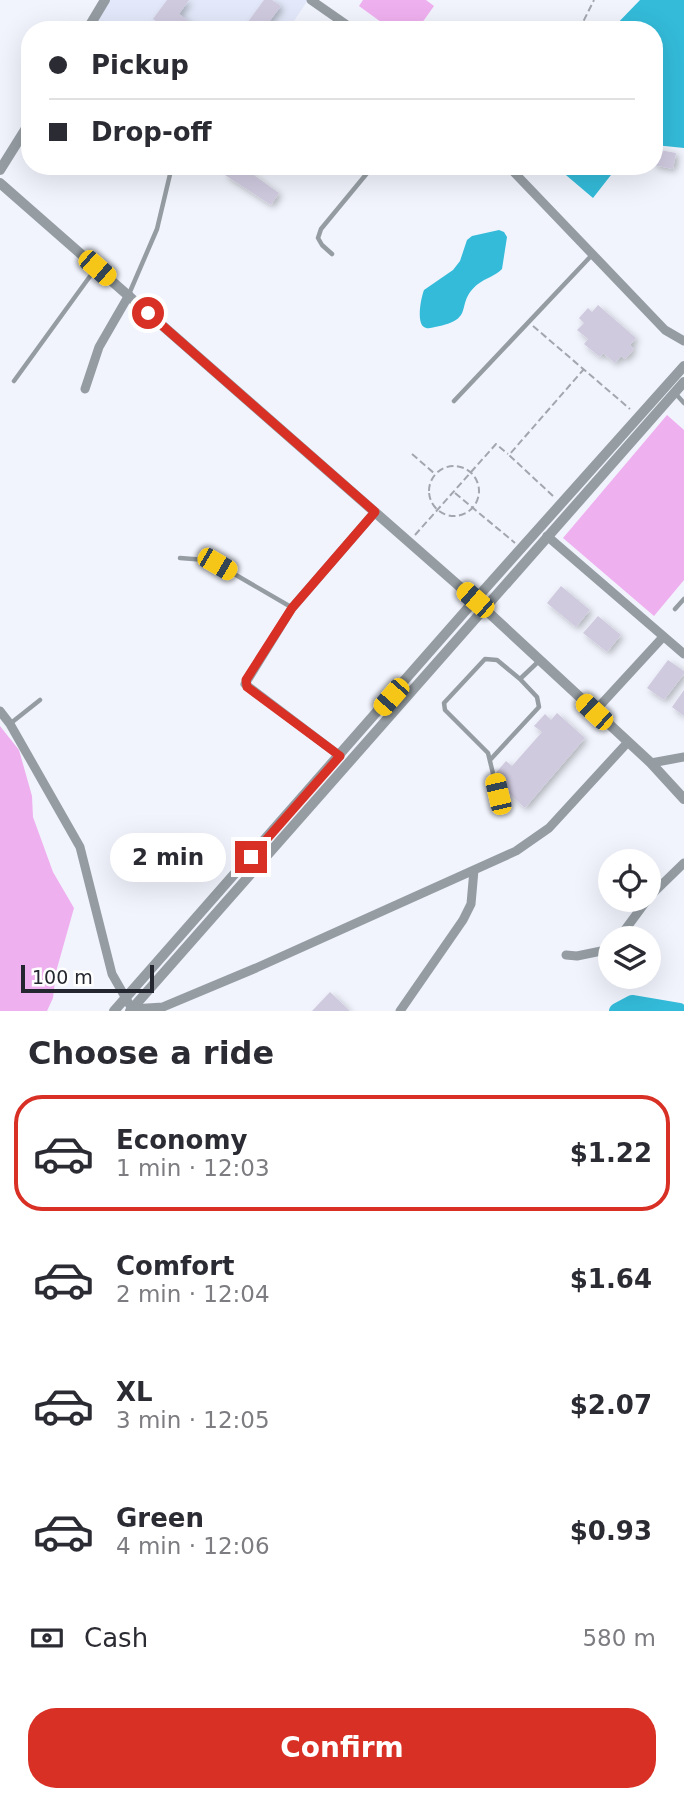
<!DOCTYPE html>
<html lang="en">
<head>
<meta charset="utf-8">
<style>
  :root { --surface:#fff; --page:#f7f7f7; --text:#2b2b33; --muted:#7c7c81; --line:#e1e1e2; --accent:#d93025 }
  body { margin:0; font-family:"DejaVu Sans",sans-serif; background:var(--page); color:var(--text); height:100vh; display:flex; flex-direction:column; font-size:26px; white-space:nowrap }
  * { box-sizing:border-box; margin:0 }
  p { font-size:23px; color:var(--muted) }
  .icon { flex:none; width:38px; height:38px; fill:none; stroke:currentColor; stroke-width:2; stroke-linecap:round; stroke-linejoin:round }
  .map { position:relative; height:1011px; overflow:hidden }
  .sheet { display:flex; flex-direction:column; background:var(--surface); flex:1 }
  .sheet>* { flex:none }
  .hud { position:absolute; left:21px; top:21px; width:642px; height:154px; border-radius:28px; box-shadow:0 7px 28px #0002; display:grid; align-content:center; height:154px; padding:0 28px; background:var(--surface) }
  .fabs { position:absolute; left:598px; top:849px; display:grid; gap:14px }
  .fabs a { display:grid; place-items:center; width:63px; height:63px; border-radius:50%; background:var(--surface); box-shadow:0 7px 28px #0002; font-size:35px }
  .scale { position:absolute; left:21px; bottom:18px; width:133px; box-sizing:border-box; padding-left:7px; border:4px solid #24272f; border-top:0; font-size:19px; line-height:24px; white-space:nowrap; color:#24272f; -webkit-text-stroke:5px #fff; paint-order:stroke }
  .end { position:absolute; width:32px; height:32px; margin:-16px; border:9px solid #d93025; background:#fff; box-shadow:0 0 0 4px #fff }
  .from { border-radius:50% }
  .bubble { position:absolute; height:49px; border-radius:24px; background:var(--surface); box-shadow:0 7px 28px #0002; font-size:23px; font-weight:700; line-height:49px; text-align:center }
  .car { position:absolute; width:21px; height:42px; margin:-21px -10px; border-radius:9px; box-shadow:0 0 5px 2px #0007; background:linear-gradient(#f5c518 24%,#345 0 40%,#f5c518 0 76%,#345 0 86%,#f5c518 0) }
  .hud b { display:flex; align-items:center; gap:24px; height:66px; font-size:26px }
  .hud b+b { border-top:2px solid var(--line) }
  .hud i { width:18px; height:18px; background:var(--text) }
  ul { padding:0; list-style:none }
  li { display:flex; align-items:center; gap:21px; height:116px; margin:0 14px 10px; padding:0 14px; border:4px solid transparent; border-radius:28px }
  li div { flex:1 }
  li b { display:block; font-size:26px }
  li em { font-style:normal; font-weight:700 }
  li.selected { border-color:var(--accent) }
  li>.icon { width:63px; height:63px; stroke-width:1.5 }
  h2 { padding:0 28px; font-size:32px; line-height:84px }
  .pay { display:flex; align-items:center; gap:18px; height:77px; padding:0 28px; font-size:26px }
  .pay p { margin-inline-start:auto }
  .button { display:flex; gap:14px; margin-top:auto; padding:14px 28px }
  .button a { flex:1; height:80px; border-radius:28px; background:var(--accent); color:#fff; font-size:28px; font-weight:700; line-height:80px; text-align:center }
  .map>svg:first-child { display:block }
  .built { fill:#e3e9fa }
  .green { fill:#efb0ef }
  .water { fill:#33bbd9 }
  .lines { fill:none; stroke-linecap:round; stroke-linejoin:round }
  .river { stroke:#33bbd9; stroke-width:16 }
  .building { fill:#d0cadf; filter:url(#shadow) }
  .path { stroke:#a3a6ae; stroke-width:2; stroke-dasharray:7 3.5; stroke-linecap:butt }
  .service { stroke:#959da3; stroke-width:4.5 }
  .minor { stroke:#959da3; stroke-width:9 }
  .tertiary { stroke:#959da3; stroke-width:10 }
  .route { stroke:#d93025; stroke-width:9 }
</style>
</head>
<body>
<div class="map">
<svg width="684" height="1011" viewBox="0 0 684 1011">
  <defs>
    <filter id="shadow"><feDropShadow dx="3" dy="3" stdDeviation="3.5" flood-color="#0004"/></filter>
  </defs>
  <rect width="100%" height="100%" fill="#f1f4fd"/>
  <path class="built" d="M105,0H308L288,30H87Z"/>
  <path class="green" d="M363,0H426L434,6L417,30H392L359,6Z
    M667,415L684,430V580L654,616L563,538Z
    M0,726L19,750L32,796L33,817L53,872L74,908L56,972L53,998L47,1011H0Z"/>
  <path class="water" d="M640,0H684V148L655,145L654,30H611Z
    M561,166H618L593,198L560,170Z
    M499,230L504,232L507,237L502,269C495,276 486,278 478,284C453,304 478,319 435,327C429,329 423,329 421,323C418,315 421,298 424,290L453,270L460,261L467,240L472,236Z"/>
  <g class="lines">
    <path class="river" d="M617,1011L632,1003L679,1011"/>
  </g>
  <path class="building" d="M167,0H189L179,14L200,30H168L153,19Z
    M264,0H272L281,6L263,30H242Z
    M654,149L676,153L673,169L654,165Z
    M231,166H241L279,193L271,205L225,175Z
    M598,305L636,338L630,345L634,349L625,359L621,356L615,363L603,353L600,357L584,344L588,339L577,330L584,323L579,318L588,308L592,312Z
    M561,586L590,610L576,627L547,603Z
    M598,616L621,635L607,652L583,633Z
    M668,660L684,671V674L664,700L647,688Z
    M684,690V716L672,707Z
    M557,713L585,738L525,808L498,784L502,779L495,774L506,761L512,766L542,732L534,726L545,714L551,720Z
    M330,992L350,1011H312Z"/>
  <g class="lines">
    <path class="path" d="M579,30L594,0
      M533,326L630,409
      M412,454L435,474
      M429 491a25 25 0 1 1 50 0a25 25 0 1 1-50 0Z
      M455,493L515,543
      M553,496L509,455L584,369
      M415,535L496,444L508,454"/>
    <path class="service" d="M332,254L322,245L318,238L321,229L373,166
      M129,294L157,229L172,166
      M14,381L96,268
      M675,393L684,403
      M454,401L592,255
      M180,558L206,560L217,564L291,607
      M675,609L684,599
      M11,723L40,700
      M490,760L539,707L537,697L520,679
      M498,794L488,753L445,710L444,703L485,659L497,660L520,679L539,661"/>
    <path class="minor" d="M311,0L354,30
      M508,166L665,330L684,341
      M85,389L99,347L129,295
      M547,536L684,654
      M0,711L10,724L80,847L112,974L132,1009L163,1007L256,968L516,851L549,828L628,742
      M594,712L663,637
      M340,756L245,684L292,608L375,512
      M651,763L684,757
      M649,897L684,863
      M619,938L647,900
      M566,955L577,956L611,949
      M400,1011L463,920L471,904L474,870"/>
    <path class="tertiary" d="M87,30L105,0
      M0,170L30,122
      M0,183L475,600L651,763L684,799
      M114,1011L475,600L684,366
      M130,1011L684,382"/>
  </g>
  <g class="lines">
    <path class="route" d="M148,313L375,512L292,608L246,680L247,687L340,756L251,857"/>
  </g>
</svg>
<div class="fabs">
<a><svg class="icon" aria-label="locate" viewBox="0 0 24 24"><circle cx="12" cy="12" r="6"/><path d="M12 2v4M12 18v4M2 12h4M18 12h4"/></svg></a>
<a><svg class="icon" aria-label="layers" viewBox="0 0 24 24"><path d="M12 4l9 5-9 5-9-5zM3 14l9 5 9-5"/></svg></a>
</div>
<div class="scale">100 m</div>
<i class="end from" style="left:148px;top:313px"></i>
<i class="end" style="left:251px;top:857px"></i>
<div class="bubble" style="left:110px;top:833px;width:116px">2 min</div>
<i class="car" style="left:97px;top:268px;rotate:131deg"></i>
<i class="car" style="left:217px;top:564px;rotate:120deg"></i>
<i class="car" style="left:475px;top:600px;rotate:311deg"></i>
<i class="car" style="left:391px;top:697px;rotate:221deg"></i>
<i class="car" style="left:594px;top:712px;rotate:313deg"></i>
<i class="car" style="left:498px;top:794px;rotate:347deg"></i>
<div class="hud">
<b><i class="from"></i>Pickup</b>
<b><i></i>Drop-off</b>
</div>
</div>
<section class="sheet">
<h2>Choose a ride</h2>
<ul>
<li class="selected"><svg class="icon" aria-label="car" viewBox="0 0 24 24"><path d="M5 17H2v-5l4-1 3-4h7l3 4 3 1v5h-3M9 17h6M6 11h13"/><circle cx="7" cy="17" r="2"/><circle cx="17" cy="17" r="2"/></svg><div><b>Economy</b><p>1 min · 12:03</p></div><em>$1.22</em></li>
<li><svg class="icon" aria-label="car" viewBox="0 0 24 24"><path d="M5 17H2v-5l4-1 3-4h7l3 4 3 1v5h-3M9 17h6M6 11h13"/><circle cx="7" cy="17" r="2"/><circle cx="17" cy="17" r="2"/></svg><div><b>Comfort</b><p>2 min · 12:04</p></div><em>$1.64</em></li>
<li><svg class="icon" aria-label="car" viewBox="0 0 24 24"><path d="M5 17H2v-5l4-1 3-4h7l3 4 3 1v5h-3M9 17h6M6 11h13"/><circle cx="7" cy="17" r="2"/><circle cx="17" cy="17" r="2"/></svg><div><b>XL</b><p>3 min · 12:05</p></div><em>$2.07</em></li>
<li><svg class="icon" aria-label="car" viewBox="0 0 24 24"><path d="M5 17H2v-5l4-1 3-4h7l3 4 3 1v5h-3M9 17h6M6 11h13"/><circle cx="7" cy="17" r="2"/><circle cx="17" cy="17" r="2"/></svg><div><b>Green</b><p>4 min · 12:06</p></div><em>$0.93</em></li>
</ul>
<div class="pay"><svg class="icon" aria-label="cash" viewBox="0 0 24 24"><path d="M3 7h18v10H3z"/><circle cx="12" cy="12" r="2"/></svg>Cash<p>580 m</p></div>
<div class="button"><a>Confirm</a></div>
</section>
</body>
</html>
